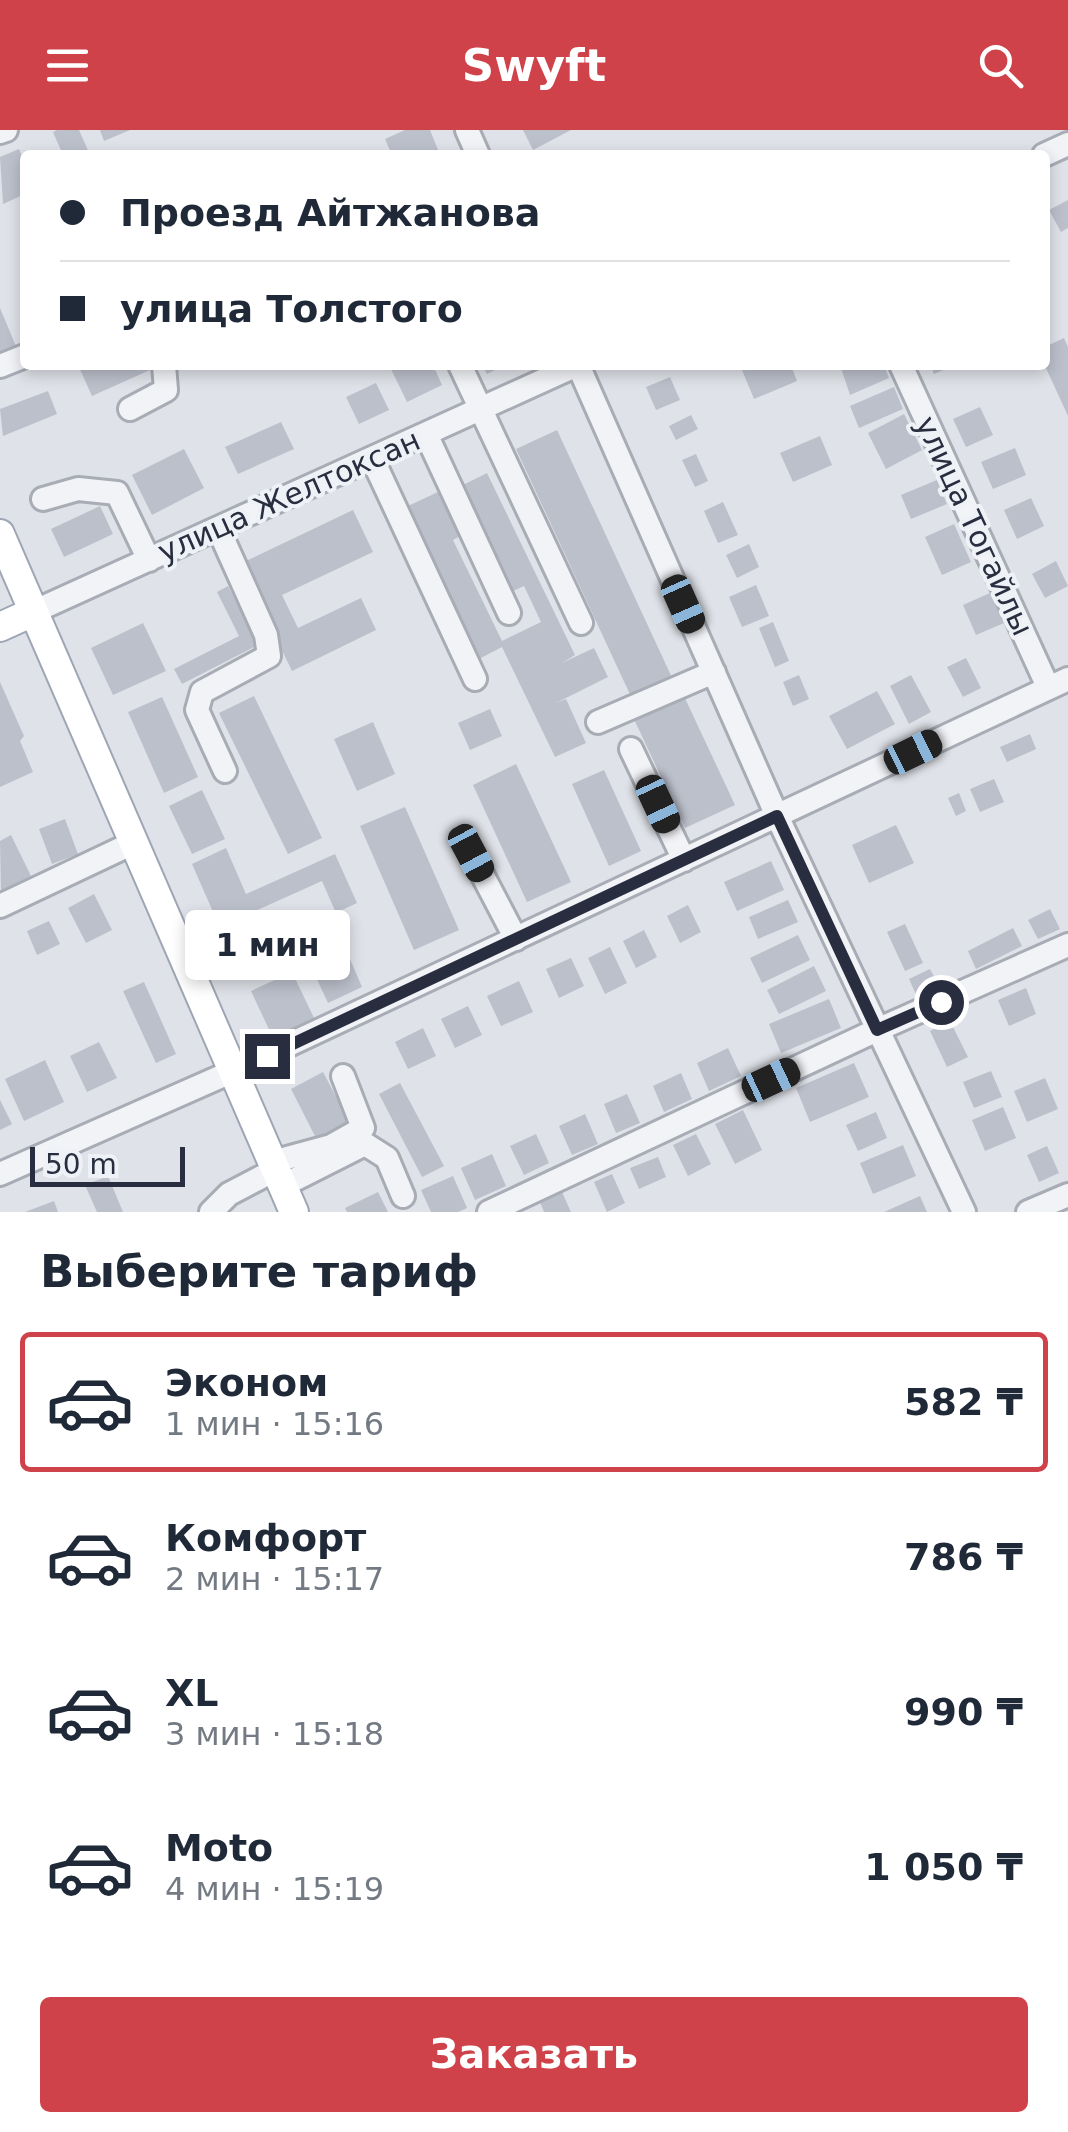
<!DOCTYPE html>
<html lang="ru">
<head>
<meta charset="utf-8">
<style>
  :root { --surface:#fff; --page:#f2f2f3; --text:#1f2937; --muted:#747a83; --line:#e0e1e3; --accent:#cf424a }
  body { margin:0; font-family:"DejaVu Sans",sans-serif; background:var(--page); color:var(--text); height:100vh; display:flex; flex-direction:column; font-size:38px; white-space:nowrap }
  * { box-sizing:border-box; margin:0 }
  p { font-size:32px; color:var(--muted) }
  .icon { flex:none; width:55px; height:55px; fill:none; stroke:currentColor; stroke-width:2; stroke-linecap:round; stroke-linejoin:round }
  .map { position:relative; height:1082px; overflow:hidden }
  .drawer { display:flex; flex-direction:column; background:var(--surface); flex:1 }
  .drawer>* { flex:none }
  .banner { position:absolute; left:20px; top:20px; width:1030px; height:220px; border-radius:10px; box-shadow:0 5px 15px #0003; display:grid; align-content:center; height:220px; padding:0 40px; background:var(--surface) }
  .scale { position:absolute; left:30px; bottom:25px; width:155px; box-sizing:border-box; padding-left:10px; border:5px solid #282e3f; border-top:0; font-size:28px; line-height:35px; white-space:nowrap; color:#282e3f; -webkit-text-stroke:8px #eef1f6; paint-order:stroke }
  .end { position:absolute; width:45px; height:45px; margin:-22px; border:12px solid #282e3f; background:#fff; box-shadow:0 0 0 5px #fff }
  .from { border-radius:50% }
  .bubble { position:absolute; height:70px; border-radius:10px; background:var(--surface); box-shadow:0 5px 15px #0003; font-size:32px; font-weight:600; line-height:70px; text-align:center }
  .car { position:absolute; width:30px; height:60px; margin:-30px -15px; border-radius:12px; box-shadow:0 0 8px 2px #0007; background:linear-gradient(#222 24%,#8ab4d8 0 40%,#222 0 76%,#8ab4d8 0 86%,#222 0) }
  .banner b { display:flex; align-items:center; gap:35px; height:95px; font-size:38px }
  .banner b+b { border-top:2px solid var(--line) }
  .banner i { width:25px; height:25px; background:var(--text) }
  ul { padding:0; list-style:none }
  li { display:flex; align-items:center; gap:30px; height:140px; margin:0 20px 15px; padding:0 20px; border:5px solid transparent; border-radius:10px }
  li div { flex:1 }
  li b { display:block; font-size:38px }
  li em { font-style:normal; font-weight:600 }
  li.selected { border-color:var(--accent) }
  li>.icon { width:90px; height:90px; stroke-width:1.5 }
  h2 { padding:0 40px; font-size:45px; line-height:120px }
  .cta { display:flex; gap:20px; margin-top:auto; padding:20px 40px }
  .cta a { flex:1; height:115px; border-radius:10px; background:var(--accent); color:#fff; font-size:40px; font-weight:600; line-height:115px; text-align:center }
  header { display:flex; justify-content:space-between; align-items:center; height:130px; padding:0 40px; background:var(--accent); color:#fff; font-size:45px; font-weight:600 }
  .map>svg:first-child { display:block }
  .building { fill:#bcc0cb }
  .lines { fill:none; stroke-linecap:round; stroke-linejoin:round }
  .minor-casing { stroke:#a8acb5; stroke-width:28 }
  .major-casing { stroke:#9ea5b4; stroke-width:32 }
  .minor { stroke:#f2f3f7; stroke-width:22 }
  .major { stroke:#fff; stroke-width:28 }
  .route { stroke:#282e3f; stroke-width:12 }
  .labels { text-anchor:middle; stroke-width:8; stroke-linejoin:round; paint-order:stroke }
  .street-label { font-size:30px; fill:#282e3f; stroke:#eef1f6 }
</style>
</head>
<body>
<header><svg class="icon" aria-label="menu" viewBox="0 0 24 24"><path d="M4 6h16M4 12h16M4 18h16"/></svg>Swyft<svg class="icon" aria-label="search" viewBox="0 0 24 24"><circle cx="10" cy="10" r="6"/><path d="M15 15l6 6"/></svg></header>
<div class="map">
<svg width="1068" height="1082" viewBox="0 0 1068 1082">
  <rect width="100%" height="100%" fill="#dfe2e8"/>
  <path class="building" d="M57,0H79L90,25H63L53,2Z
    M100,0H130L104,11Z
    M405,0H430L440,25H392L385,9Z
    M523,0H571L533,20Z
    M19,19L25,34V64L3,74L0,27Z
    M1068,70V98L1061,102L1049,80Z
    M0,178L18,221L0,229Z
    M1064,208L1068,217V286L1045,236V217Z
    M78,235H148L150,240L92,266Z
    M389,235H433L442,255L407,272Z
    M482,235H505L487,244Z
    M740,235H791L797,251L754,269Z
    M840,235H884L889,248L850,265Z
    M930,235H955L934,244Z
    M670,247L680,270L656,280L646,257Z
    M376,253L389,280L359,294L346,267Z
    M894,257L903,279L859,298L850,276Z
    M48,261L57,284L3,306L0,279Z
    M980,277L993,305L966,317L953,289Z
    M904,284L922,320L886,339L868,303Z
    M691,285L698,299L676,310L669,296Z
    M281,292L294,319L238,344L225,317Z
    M557,300L675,554L634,573L516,319Z
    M820,306L832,335L793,352L780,323Z
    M1015,318L1026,345L993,359L981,332Z
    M184,319L204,358L152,385L132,345Z
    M696,324L708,351L695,357L682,330Z
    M487,343L575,525L562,533L594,518L608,547L556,573L566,569L586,613L555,627L502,517L479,529L406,377L440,361L462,405L453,410L502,511L541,492L524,456L511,462L459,357Z
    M937,350L947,374L911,389L901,365Z
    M1031,368L1044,396L1017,409L1004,380Z
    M723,372L738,405L718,413L704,381Z
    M100,376L113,404L64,427L51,399Z
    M353,380L373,422L282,465L298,498L361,468L376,500L292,541L240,434Z
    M954,394L971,432L942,445L925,407Z
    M749,414L759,437L737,448L726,425Z
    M1056,431L1068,456L1045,468L1032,444Z
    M756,455L769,486L742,497L729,467Z
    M228,456L258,515L182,554L174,539L239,506L217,462Z
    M990,463L1004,493L976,505L963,475Z
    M773,492L789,531L775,537L759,498Z
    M143,493L166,541L113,565L91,518Z
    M966,528L981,558L963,567L947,537Z
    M799,545L809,569L793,576L783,552Z
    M911,545L931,582L909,594L890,556Z
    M0,552L24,606L20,611L33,642L0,657Z
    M877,561L895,594L847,619L829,586Z
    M683,564L735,675L685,698L633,587Z
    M254,566L322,708L288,724L219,583Z
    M162,567L198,647L164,663L128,582Z
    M490,579L502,606L470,620L458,593Z
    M373,592L395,644L357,661L334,609Z
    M1030,604L1036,619L1007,632L1000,617Z
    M516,634L571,752L527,772L473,655Z
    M604,640L641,721L609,736L572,654Z
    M994,649L1004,672L980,682L970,659Z
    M202,660L225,709L192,724L169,676Z
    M959,663L966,681L956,686L948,668Z
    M405,677L459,800L414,820L360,696Z
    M65,689L78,724L52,734L39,699Z
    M896,695L914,733L869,753L852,715Z
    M11,705L31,746L1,761L0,711Z
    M226,718L246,764L335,724L357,773L336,783L322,751L253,782L276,833L242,848L192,734Z
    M771,731L784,760L737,781L724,752Z
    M94,764L112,800L86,813L68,778Z
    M788,770L798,792L758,809L749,787Z
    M688,775L701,802L680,813L667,786Z
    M1050,779L1060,799L1038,809L1028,790Z
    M49,791L60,814L37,825L27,801Z
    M905,794L923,833L905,841L887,802Z
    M1013,798L1022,816L976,839L968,821Z
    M644,800L657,827L636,838L623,811Z
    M798,805L810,830L762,853L750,828Z
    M610,817L627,853L605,864L588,828Z
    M571,828L584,856L559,868L546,839Z
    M350,829L362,857L328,873L315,845Z
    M814,836L826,861L779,884L767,860Z
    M930,839L940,858L918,869L909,849Z
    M292,842L314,888L273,908L251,861Z
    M519,851L533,882L501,896L487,866Z
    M144,852L176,924L156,933L123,861Z
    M1026,858L1036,884L1009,896L998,870Z
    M829,869L841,898L781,923L769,894Z
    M468,876L482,905L455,918L441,889Z
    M950,891L968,927L947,937L930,901Z
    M423,898L436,926L408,939L395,912Z
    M99,912L117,948L87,962L70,926Z
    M728,918L741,946L709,961L697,933Z
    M45,930L64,972L24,991L5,949Z
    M854,933L869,967L810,992L796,958Z
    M991,941L1002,967L974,978L963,952Z
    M323,942L351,995L318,1012L291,959Z
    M681,943L692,969L664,982L653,956Z
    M1045,948L1058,979L1027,992L1014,961Z
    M400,953L444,1036L422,1047L379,964Z
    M627,964L640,993L616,1003L604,974Z
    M0,970L12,994L0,1000Z
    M1003,977L1016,1008L985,1021L972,990Z
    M743,980L762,1020L735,1034L715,994Z
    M876,982L887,1008L858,1021L846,995Z
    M585,984L598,1014L572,1025L559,996Z
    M536,1004L549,1033L524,1045L510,1016Z
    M696,1004L711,1034L688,1046L673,1015Z
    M903,1015L916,1046L873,1064L860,1033Z
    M1047,1016L1059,1043L1039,1052L1027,1025Z
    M492,1024L506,1056L475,1070L461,1038Z
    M658,1027L666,1047L639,1059L630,1038Z
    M612,1044L625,1073L607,1082L594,1052Z
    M108,1046L123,1082H97L85,1055Z
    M453,1046L467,1078L458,1082H431L421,1060Z
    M378,1062L388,1082H347L345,1078Z
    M562,1062L571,1082H544L540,1072Z
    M920,1066L927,1082H884Z
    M54,1071L58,1082H25Z"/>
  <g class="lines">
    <g class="minor-casing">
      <path id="minor" d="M467,0L478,25
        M0,2L6,0
        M1044,25L1068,14
        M460,235L581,493
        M578,235L777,686L964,1082
        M901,235L1048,557
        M0,236L25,226
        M130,279L166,260L164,235
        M426,304L509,483
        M372,328L475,549
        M43,369L78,359L117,363L149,430
        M218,398L266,505L269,526L202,562L197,580L225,641
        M33,482L577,235
        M598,592L714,542
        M631,619L684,730
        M471,723L516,809
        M0,776L133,713
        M272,1032L331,1016L363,998L343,946
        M0,1044L231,942L1068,549
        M282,1056L365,1014L387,1028L403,1066
        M211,1082L229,1064L275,1040
        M489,1082L877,900L1068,815
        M1028,1082L1068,1065"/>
    </g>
    <g class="major-casing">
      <path id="major" d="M0,404L294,1082
        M0,497L33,482"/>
    </g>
    <use href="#minor" class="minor"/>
    <use href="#major" class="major"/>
  </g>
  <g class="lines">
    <path class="route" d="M267,926L777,686L877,900L941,872"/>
  </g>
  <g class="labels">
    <g class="street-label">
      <text transform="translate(289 366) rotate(-24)" y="10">улица Желтоксан</text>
      <text transform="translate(974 396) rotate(65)" y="10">улица Тогайлы</text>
    </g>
  </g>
</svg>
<div class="scale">50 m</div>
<i class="end from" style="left:941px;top:872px"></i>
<i class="end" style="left:267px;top:926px"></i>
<div class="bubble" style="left:185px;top:780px;width:165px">1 мин</div>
<i class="car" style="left:683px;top:474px;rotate:156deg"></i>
<i class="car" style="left:913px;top:622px;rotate:64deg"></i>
<i class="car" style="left:658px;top:674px;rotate:155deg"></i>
<i class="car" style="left:471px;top:723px;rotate:152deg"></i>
<i class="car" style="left:771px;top:950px;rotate:65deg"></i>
<div class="banner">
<b><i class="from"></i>Проезд Айтжанова</b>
<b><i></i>улица Толстого</b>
</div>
</div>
<section class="drawer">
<h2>Выберите тариф</h2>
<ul>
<li class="selected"><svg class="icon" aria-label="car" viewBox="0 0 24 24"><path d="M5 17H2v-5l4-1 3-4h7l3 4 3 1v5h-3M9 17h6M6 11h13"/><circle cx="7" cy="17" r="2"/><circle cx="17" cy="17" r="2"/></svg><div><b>Эконом</b><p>1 мин · 15:16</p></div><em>582 ₸</em></li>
<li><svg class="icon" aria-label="car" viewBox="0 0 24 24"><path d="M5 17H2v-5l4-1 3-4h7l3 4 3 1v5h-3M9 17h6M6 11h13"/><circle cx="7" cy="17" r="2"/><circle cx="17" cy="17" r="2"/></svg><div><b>Комфорт</b><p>2 мин · 15:17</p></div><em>786 ₸</em></li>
<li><svg class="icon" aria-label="car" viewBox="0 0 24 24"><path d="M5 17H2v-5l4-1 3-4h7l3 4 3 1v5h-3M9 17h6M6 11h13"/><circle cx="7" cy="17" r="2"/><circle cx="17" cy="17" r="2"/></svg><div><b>XL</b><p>3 мин · 15:18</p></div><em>990 ₸</em></li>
<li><svg class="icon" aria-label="car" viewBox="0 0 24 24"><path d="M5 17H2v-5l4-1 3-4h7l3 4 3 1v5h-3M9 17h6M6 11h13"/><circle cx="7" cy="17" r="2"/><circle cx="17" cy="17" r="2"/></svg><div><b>Moto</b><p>4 мин · 15:19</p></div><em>1 050 ₸</em></li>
</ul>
<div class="cta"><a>Заказать</a></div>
</section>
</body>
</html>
